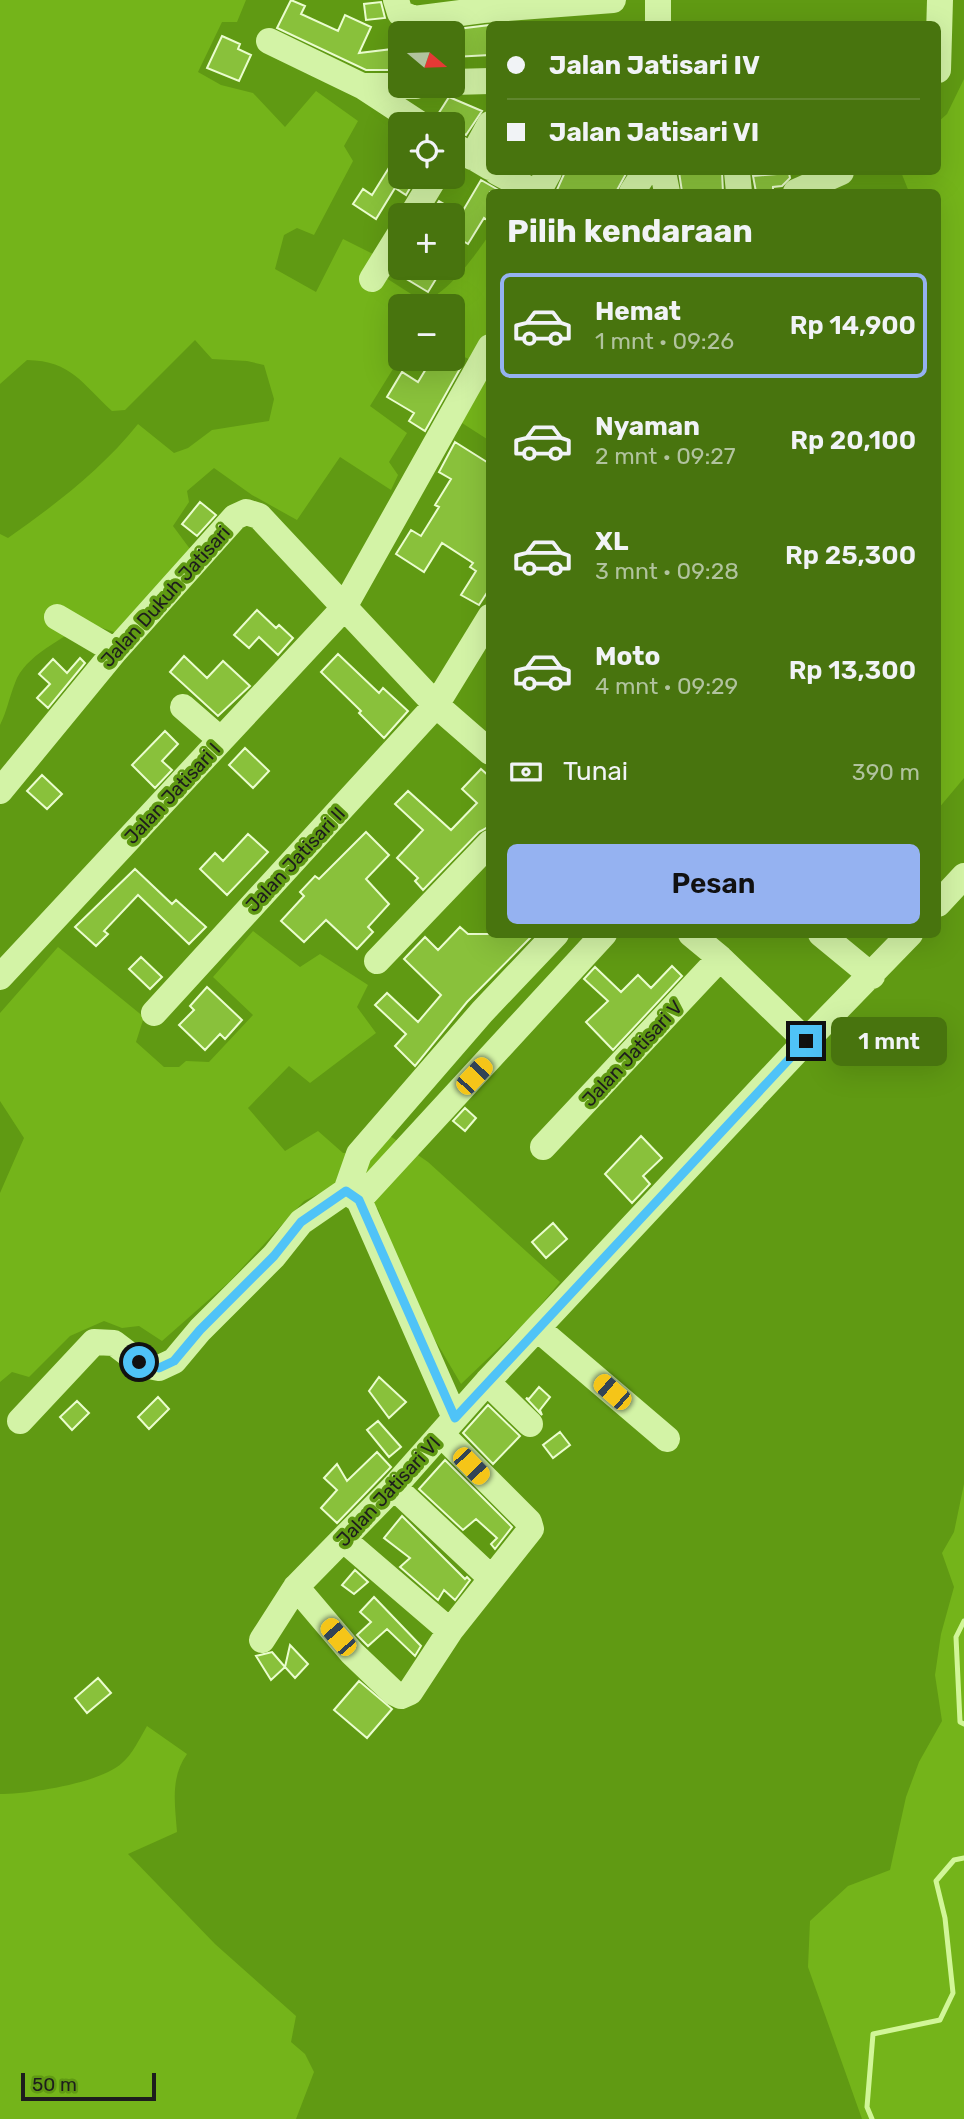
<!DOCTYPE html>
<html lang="id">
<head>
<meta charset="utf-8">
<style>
  :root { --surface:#48740e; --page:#4f7917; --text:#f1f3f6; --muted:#b1c39e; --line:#60862e; --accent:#95b2f1 }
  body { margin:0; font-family:Rubik,sans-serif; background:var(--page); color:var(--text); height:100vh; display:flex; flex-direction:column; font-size:26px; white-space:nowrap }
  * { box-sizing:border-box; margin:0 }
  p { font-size:23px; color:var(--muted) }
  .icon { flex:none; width:38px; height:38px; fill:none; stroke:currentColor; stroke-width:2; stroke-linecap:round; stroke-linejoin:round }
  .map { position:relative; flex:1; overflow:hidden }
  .sheet { position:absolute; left:486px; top:189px; width:455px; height:749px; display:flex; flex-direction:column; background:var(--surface); border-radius:10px; box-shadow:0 7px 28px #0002 }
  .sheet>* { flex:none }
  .guide { position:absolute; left:486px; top:21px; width:455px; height:154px; border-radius:10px; box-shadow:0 7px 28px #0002; display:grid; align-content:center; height:154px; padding:0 21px; background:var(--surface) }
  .needle { width:46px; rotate:109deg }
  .buttons { position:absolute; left:388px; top:21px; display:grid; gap:14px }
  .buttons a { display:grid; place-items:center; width:77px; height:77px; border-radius:10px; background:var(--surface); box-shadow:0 7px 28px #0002; font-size:35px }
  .scale { position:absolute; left:21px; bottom:18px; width:135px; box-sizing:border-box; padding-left:7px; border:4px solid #1d1d1d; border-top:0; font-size:19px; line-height:24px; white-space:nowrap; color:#1d1d1d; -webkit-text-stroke:5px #609a13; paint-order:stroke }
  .end { position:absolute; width:32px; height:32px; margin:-16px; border:9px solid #4fc3f7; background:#111; box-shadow:0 0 0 4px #111 }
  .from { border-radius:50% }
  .bubble { position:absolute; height:49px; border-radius:10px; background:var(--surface); box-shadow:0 7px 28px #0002; font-size:23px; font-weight:600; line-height:49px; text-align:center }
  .car { position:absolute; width:21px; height:42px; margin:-21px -10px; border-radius:9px; box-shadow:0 0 5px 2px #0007; background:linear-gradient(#f5c518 24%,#345 0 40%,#f5c518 0 76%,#345 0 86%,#f5c518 0) }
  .guide b { display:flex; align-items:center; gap:24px; height:66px; font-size:26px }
  .guide b+b { border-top:2px solid var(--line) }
  .guide i { width:18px; height:18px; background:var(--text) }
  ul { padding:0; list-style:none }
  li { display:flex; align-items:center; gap:21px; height:105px; margin:0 14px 10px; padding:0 7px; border:4px solid transparent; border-radius:10px }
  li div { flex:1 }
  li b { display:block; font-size:26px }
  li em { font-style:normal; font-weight:600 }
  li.current { border-color:var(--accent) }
  li>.icon { width:63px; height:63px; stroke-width:1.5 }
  h2 { padding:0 21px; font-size:32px; line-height:84px }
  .pay { display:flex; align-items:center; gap:18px; height:77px; padding:0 21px; font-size:26px }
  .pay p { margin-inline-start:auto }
  .primary-button { display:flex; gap:14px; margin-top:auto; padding:14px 21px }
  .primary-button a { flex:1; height:80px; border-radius:10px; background:var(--accent); color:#111; font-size:28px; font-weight:600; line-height:80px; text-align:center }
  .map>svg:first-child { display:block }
  .green { fill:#74b41a }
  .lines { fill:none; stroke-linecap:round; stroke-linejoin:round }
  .stream { stroke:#d1f698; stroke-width:5 }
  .building { fill:#89c13b; stroke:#eafdce; stroke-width:2 }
  .minor { stroke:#d3f3a6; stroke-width:26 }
  .route { stroke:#4fc3f7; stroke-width:9 }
  .labels { text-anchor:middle; stroke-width:7; stroke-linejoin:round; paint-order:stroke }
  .street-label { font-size:19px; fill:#1d1d1d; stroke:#609a13 }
</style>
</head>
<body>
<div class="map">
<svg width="964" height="2119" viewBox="0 0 964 2119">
  <rect width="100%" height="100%" fill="#609a13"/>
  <path class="green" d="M0,0H246L237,22H222L198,72L221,85L253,93L285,127L316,91L358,121L344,146L353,161L314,235L297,228L284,235L275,269L316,292L343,239L379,257L383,276L422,301C445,297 474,257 487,238L490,239V441L462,423L471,360L453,352V306H401V356L370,406L407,433L389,462L398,475L391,490L340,457L297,520L252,495L214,468L187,491L189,502L173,526L193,553L120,634L87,623C64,638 24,656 15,683C9,698 7,711 0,725V534L8,538C55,505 102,469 138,424L174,453L188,448L212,430L269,421L274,399L264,365L247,361L212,359L195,340L125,410L112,411C82,384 72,361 27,360L0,384Z
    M964,79V778L938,809V192H909L901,172H938V122L947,114Z
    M253,931L300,967L320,954L368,985L357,1007L376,1033L310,1083L289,1066L248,1108L285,1151L318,1131L343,1153L374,1154L390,1136L428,1162L560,1282L529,1319L461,1384L418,1311L378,1209L331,1188L304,1201L229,1282L162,1341L139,1326L122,1328L104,1321L70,1336L29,1377L12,1372L0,1382V1193L24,1138L0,1101V1013L58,947L144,1017L136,1042L164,1067H179L186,1061L209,1062L253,1015L213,977Z
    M964,1484V2119H862L808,1967L810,1921L848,1886L890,1870L906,1797L919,1762L942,1721L935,1675L941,1634L954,1587L942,1553L954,1532Z
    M147,1726L187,1754C170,1778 175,1804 177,1832L128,1854L215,1944L296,2016L291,2042L305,2054L314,2072L296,2119H0V1794C29,1794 101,1783 122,1763C132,1755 140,1738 147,1726Z"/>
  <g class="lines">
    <path class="stream" d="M964,1621L956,1637L960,1722L964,1724
      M872,2119L867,2107L873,2034L940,2020L953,1993L945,1918L936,1881L954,1860L964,1858"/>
  </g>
  <path class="building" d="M291,0L305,6L301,14L338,31L345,15L371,27L359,53L401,48V70H366L277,28Z
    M381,2L385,18L366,20L364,4Z
    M490,25V55L453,57V33L449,30Z
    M222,36L240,44L238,49L251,55L239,81L207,68Z
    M449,97L482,111L466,135L453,129V124H436L435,119Z
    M390,166L401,172V177L414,181L406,195L395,188L376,219L353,204L363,189L372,195Z
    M565,172H627L616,192H556Z
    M679,172H722L723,192H682Z
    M789,173L790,178L782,186L773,187V192H756L753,176Z
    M481,180L502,192H490V222L484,218L468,244L453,235V215H430L439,201L461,214Z
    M397,268H430L439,274L428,292L395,272Z
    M432,359H448L461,367L425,431L409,421L414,413L387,397L402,372L418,382Z
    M455,442L490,464V588L479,605L461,595L476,571L470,567L473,563L442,543L424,572L396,554L411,530L421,536L439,507L435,505L451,479L439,472Z
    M200,502L216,515L197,536L182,524Z
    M257,610L276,628L279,625L293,638L278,655L259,637L249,648L234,635Z
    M338,654L379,693L383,688L408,711L384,738L359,713L361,711L321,672Z
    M184,656L207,678L223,661L250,686L218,716L170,672Z
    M80,658L85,663L48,708L37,698L50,684L39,674L53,659L67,673Z
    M165,731L178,744L162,761L172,770L155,788L132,765Z
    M245,748L269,771L253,788L229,765Z
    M481,769L490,777V826L479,832L423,890L415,881L418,878L397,858L423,830L395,804L408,791L451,830L477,803L462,789Z
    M42,775L62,794L47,809L27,791Z
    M366,832L389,855L366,879L389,904L368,927L373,932L357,949L326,920L304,942L281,921L304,896L300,892L315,876L319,879Z
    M248,834L268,852L227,895L200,869L215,853L223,861Z
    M135,869L172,904L176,900L206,927L189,944L138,895L104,931L108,934L96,946L75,927Z
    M460,927L468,934H534L467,1002L415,1066L395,1046L406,1034L375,1005L387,993L418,1022L441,995L404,959L425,937L438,950Z
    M141,957L162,977L150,989L129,969Z
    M672,966L682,976L613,1050L586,1022L608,1001L584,979L595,967L621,992L638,975L651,988Z
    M207,987L242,1020L225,1039L220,1034L205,1050L179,1025L194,1010L190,1006Z
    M465,1108L476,1118L465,1131L453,1121Z
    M641,1136L662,1158L643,1176L650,1184L632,1203L605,1174Z
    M553,1223L567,1239L546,1258L532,1242Z
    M379,1377L406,1402L389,1418L369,1391Z
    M539,1387L550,1397L540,1410L542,1415L526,1398L529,1399Z
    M158,1397L169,1409L149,1429L138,1417Z
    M77,1401L89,1413L72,1430L60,1417Z
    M488,1405L520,1436L493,1464L463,1433Z
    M378,1421L401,1447L389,1457L367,1430Z
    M560,1432L570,1445L553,1458L543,1445Z
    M377,1452L391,1467L337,1523L321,1508L337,1490L324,1478L337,1464L347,1481Z
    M445,1460L512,1527L495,1549L491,1544L497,1538L476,1519L463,1530L419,1489Z
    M402,1516L465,1579L467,1577L470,1580L455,1600L444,1590L438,1600L400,1567L410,1558L384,1538Z
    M355,1570L368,1582L354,1594L342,1585Z
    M374,1597L421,1646L415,1656L387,1629L368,1646L357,1635L371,1622L360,1612Z
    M290,1645L308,1664L295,1678L285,1667Z
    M272,1652L285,1667L271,1680L256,1656Z
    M98,1678L111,1693L87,1713L75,1698Z
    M359,1681L392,1709L367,1738L334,1710Z"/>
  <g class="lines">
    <path class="minor" d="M396,0L400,13L414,19L483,10L613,0
      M658,0V24
      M269,41L362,86L420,124
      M938,70L940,0
      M453,82L490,81
      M362,86H416
      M453,145L490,167
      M472,157L490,124
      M497,172L534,192
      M663,172L667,192
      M737,172L739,192
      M538,192L549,172
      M632,192L645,172
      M796,192L841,172
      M412,215L435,177
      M372,279L401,232
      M57,617L115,651
      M183,707L221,740
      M0,791L115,651L235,517L246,512L259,516L436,705L490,752
      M938,904L964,876
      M691,934L720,958L806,1041
      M821,934L872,976
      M377,961L490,843
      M0,977L343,609L490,347
      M154,1013L436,705L490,617
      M543,1147L720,958
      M346,1191L359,1200L455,1418
      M359,1200L604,934
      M538,1329L667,1439
      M487,1382L530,1424
      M20,1421L94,1342L114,1343L139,1362L149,1366L159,1368L174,1361L200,1330L274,1256L301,1222L346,1191L359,1154L482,1012L556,934
      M394,1487L490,1577
      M344,1540L450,1631
      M296,1587L352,1653L393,1692L401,1696L410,1692L450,1631L531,1529L529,1522L441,1434
      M262,1640L296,1587L394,1487L487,1382L806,1041L910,934"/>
  </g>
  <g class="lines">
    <path class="route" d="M139,1362L159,1368L174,1361L200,1330L274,1256L301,1222L346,1191L359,1200L455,1418L806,1041"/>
  </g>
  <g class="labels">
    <g class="street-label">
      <text transform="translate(165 596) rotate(-48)" y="7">Jalan Dukuh Jatisari</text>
      <text transform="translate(172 793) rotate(-47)" y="7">Jalan Jatisari I</text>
      <text transform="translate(295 859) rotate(-47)" y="7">Jalan Jatisari II</text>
      <text transform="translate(632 1053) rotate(-47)" y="7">Jalan Jatisari V</text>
      <text transform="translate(388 1491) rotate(-47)" y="7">Jalan Jatisari VI</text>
    </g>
  </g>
</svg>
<div class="buttons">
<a><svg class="needle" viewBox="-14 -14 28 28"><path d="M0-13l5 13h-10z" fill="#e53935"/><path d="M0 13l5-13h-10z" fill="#b1c39e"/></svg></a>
<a><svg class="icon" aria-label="locate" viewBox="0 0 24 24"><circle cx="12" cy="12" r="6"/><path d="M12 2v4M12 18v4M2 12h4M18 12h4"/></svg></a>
<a>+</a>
<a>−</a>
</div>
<div class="scale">50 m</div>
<i class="end from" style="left:139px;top:1362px"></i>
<i class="end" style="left:806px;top:1041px"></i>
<div class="bubble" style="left:831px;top:1017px;width:116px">1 mnt</div>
<i class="car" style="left:474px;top:1076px;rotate:43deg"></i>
<i class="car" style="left:612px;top:1392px;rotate:311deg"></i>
<i class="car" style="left:471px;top:1466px;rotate:136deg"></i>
<i class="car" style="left:338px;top:1637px;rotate:319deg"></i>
<div class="guide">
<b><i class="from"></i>Jalan Jatisari IV</b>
<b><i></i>Jalan Jatisari VI</b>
</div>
<section class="sheet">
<h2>Pilih kendaraan</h2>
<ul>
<li class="current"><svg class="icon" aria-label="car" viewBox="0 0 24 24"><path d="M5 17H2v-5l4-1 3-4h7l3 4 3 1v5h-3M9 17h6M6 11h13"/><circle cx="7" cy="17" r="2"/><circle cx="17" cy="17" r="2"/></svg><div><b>Hemat</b><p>1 mnt · 09:26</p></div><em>Rp 14,900</em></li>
<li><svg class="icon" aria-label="car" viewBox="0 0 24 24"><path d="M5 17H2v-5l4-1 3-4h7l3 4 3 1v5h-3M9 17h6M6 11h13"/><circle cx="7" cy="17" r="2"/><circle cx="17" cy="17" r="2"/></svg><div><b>Nyaman</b><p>2 mnt · 09:27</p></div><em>Rp 20,100</em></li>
<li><svg class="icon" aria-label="car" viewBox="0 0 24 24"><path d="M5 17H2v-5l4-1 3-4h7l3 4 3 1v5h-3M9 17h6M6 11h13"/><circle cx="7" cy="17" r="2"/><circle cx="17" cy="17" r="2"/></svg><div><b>XL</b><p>3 mnt · 09:28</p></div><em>Rp 25,300</em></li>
<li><svg class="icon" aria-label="car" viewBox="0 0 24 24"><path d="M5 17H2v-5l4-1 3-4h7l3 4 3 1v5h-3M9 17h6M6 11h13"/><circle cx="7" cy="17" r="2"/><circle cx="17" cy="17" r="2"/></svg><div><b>Moto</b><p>4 mnt · 09:29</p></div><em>Rp 13,300</em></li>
</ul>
<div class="pay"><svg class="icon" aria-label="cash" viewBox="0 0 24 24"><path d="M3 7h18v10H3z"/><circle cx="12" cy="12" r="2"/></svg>Tunai<p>390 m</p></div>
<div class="primary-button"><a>Pesan</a></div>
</section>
</div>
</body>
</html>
